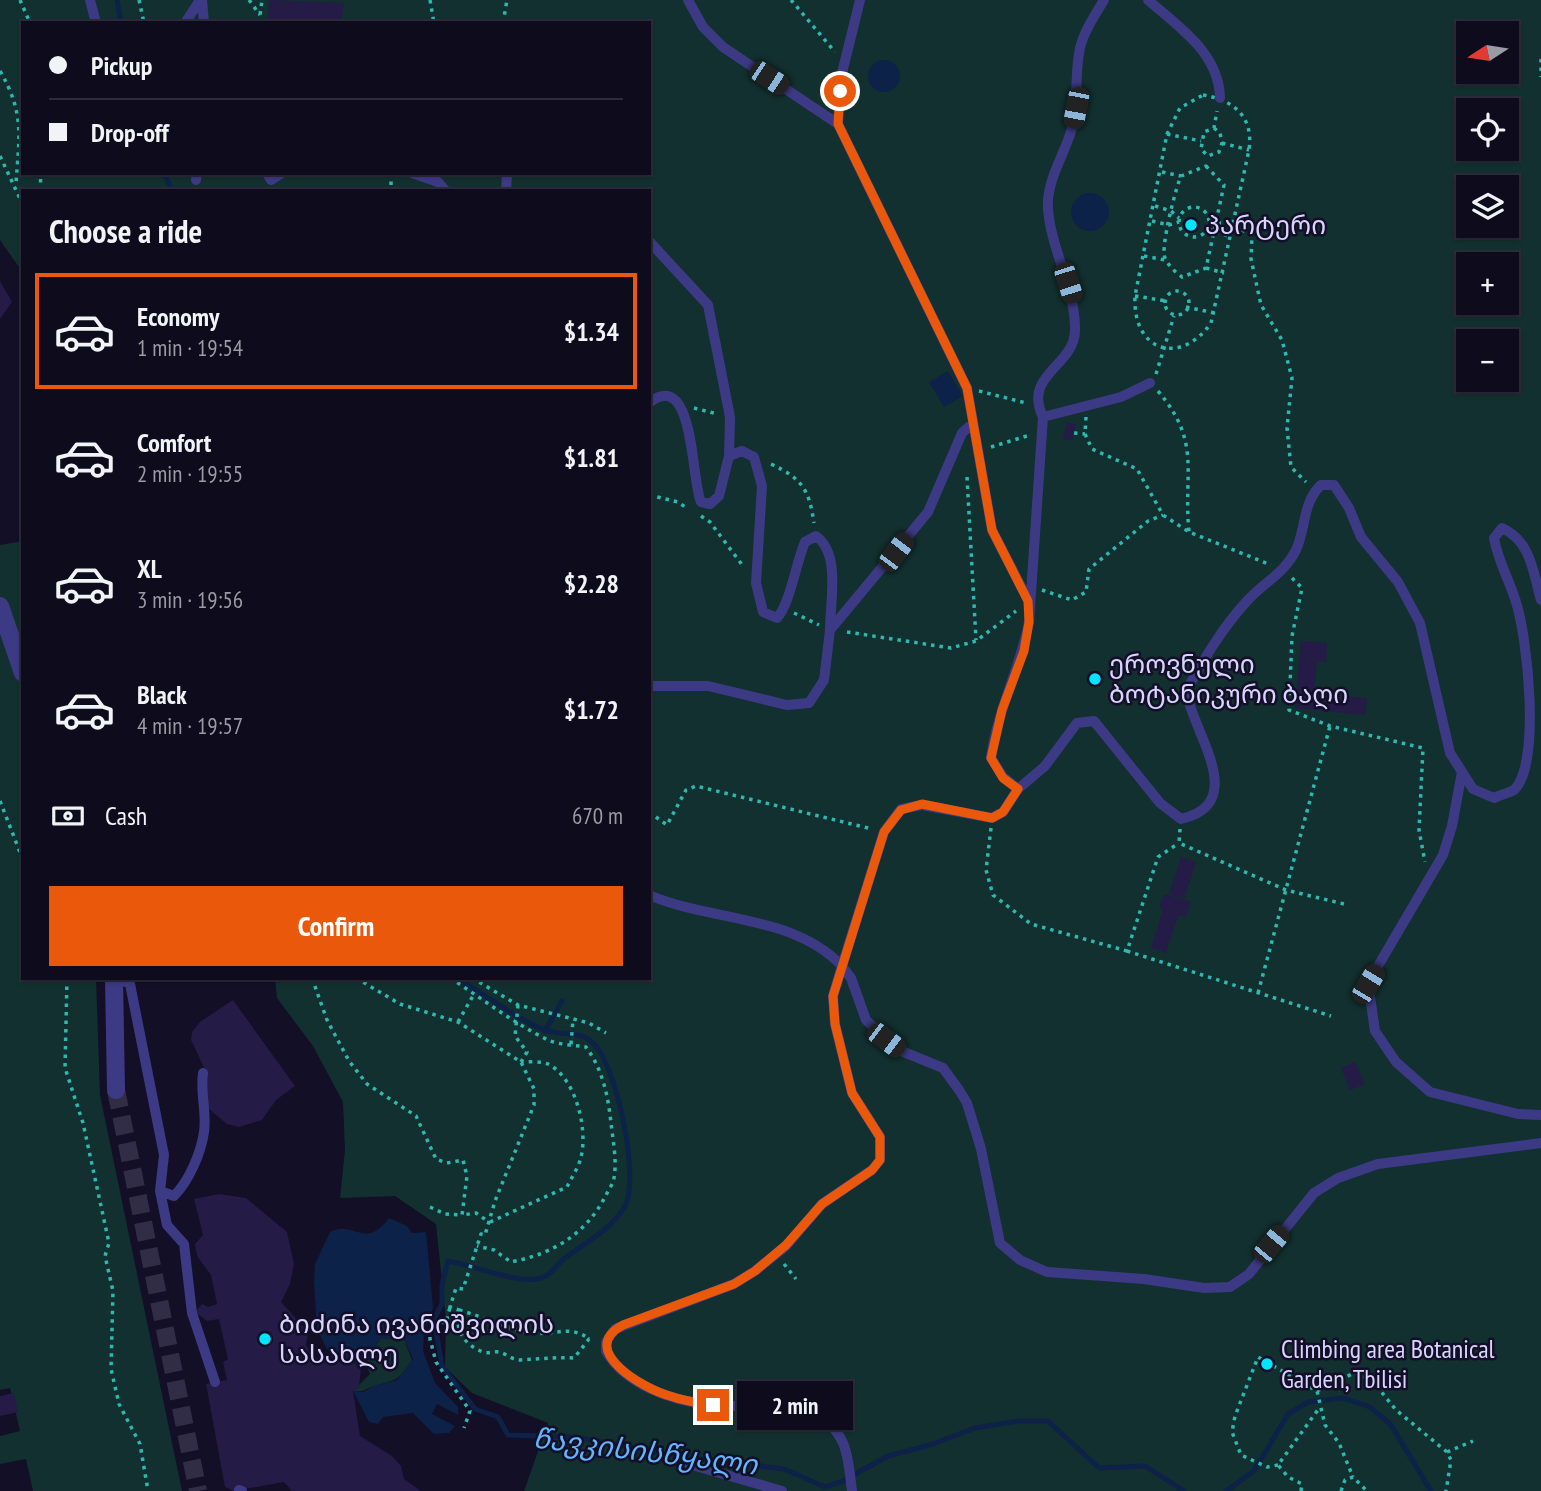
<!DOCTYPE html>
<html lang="en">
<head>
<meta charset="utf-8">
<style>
  :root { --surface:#0e0b1c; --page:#171425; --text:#f1f3f6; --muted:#9b9ba3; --line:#2e2b3b; --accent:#ea580c }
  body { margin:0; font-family:"PT Sans Narrow","Noto Sans Georgian",sans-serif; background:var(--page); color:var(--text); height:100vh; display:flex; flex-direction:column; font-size:26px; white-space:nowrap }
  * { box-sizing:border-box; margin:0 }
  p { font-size:23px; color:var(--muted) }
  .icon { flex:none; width:38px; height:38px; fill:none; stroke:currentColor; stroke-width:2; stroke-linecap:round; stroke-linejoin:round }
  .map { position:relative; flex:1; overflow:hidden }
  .side { position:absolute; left:21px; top:189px; width:630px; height:791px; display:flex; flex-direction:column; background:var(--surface); border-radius:0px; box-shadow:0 2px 5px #0004,0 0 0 2px var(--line) }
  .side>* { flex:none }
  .top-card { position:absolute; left:21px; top:21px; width:630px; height:154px; border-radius:0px; box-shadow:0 2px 5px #0004,0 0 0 2px var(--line); display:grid; align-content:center; height:154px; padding:0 28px; background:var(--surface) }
  .needle { width:46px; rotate:258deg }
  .buttons { position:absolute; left:1456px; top:21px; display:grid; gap:14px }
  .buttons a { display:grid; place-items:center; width:63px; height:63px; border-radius:0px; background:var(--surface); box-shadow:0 2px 5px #0004,0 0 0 2px var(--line); font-size:35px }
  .end { position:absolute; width:32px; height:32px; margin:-16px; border:9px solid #ea580c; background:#fff; box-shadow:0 0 0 4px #fff }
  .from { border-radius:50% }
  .bubble { position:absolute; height:49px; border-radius:0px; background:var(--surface); box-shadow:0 2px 5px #0004,0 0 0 2px var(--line); font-size:23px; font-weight:700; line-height:49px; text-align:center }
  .car { position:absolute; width:21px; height:42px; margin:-21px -10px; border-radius:9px; box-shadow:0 0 5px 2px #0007; background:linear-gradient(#222 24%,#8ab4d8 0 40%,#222 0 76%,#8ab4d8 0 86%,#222 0) }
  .top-card b { display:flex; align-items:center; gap:24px; height:66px; font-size:26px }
  .top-card b+b { border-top:2px solid var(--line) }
  .top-card i { width:18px; height:18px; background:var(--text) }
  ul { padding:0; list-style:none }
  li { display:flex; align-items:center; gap:21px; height:116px; margin:0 14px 10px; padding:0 14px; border:4px solid transparent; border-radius:0px }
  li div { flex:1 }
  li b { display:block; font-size:26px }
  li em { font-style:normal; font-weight:700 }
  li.on { border-color:var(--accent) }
  li>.icon { width:63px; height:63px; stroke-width:1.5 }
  h2 { padding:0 28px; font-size:32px; line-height:84px }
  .pay { display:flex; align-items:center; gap:18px; height:77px; padding:0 28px; font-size:26px }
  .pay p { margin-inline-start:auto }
  .button { display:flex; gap:14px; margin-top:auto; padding:14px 28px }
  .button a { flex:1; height:80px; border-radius:0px; background:var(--accent); color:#fff; font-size:28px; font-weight:700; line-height:80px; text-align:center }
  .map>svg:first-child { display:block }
  .green { fill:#12302f; fill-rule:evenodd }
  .water { fill:#0c2248 }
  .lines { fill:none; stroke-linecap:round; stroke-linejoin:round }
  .stream { stroke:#0c2248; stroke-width:5 }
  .building { fill:#241b47 }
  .minor-tunnel { stroke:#312d47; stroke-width:18; stroke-dasharray:18 9; stroke-linecap:butt }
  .path { stroke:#2fb8b0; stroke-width:3.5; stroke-dasharray:3.5 5; stroke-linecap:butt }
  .service { stroke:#3d3a85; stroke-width:10 }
  .minor { stroke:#3d3a85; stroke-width:18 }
  .route { stroke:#ea580c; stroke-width:9 }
  .poi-dot { fill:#00e5ff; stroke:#130f26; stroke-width:2.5 }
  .labels { text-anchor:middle; stroke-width:5; stroke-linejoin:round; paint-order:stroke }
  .poi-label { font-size:26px; fill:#d9d4ff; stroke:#130f26; text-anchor:start }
  .water-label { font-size:28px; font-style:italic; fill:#62b6ff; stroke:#130f26 }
</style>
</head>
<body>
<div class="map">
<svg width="1541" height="1491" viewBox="0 0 1541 1491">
  <rect width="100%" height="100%" fill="#130f26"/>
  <path class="green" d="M0,0H1541V1491H524L548,1423L472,1393L445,1367L446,1320L436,1224L395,1196L340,1198L345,1150L343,1102L313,1046L277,998L275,978H649V191H23V273L0,240ZM23,23H649V173H23ZM1468,33H1507V72H1468ZM1468,110H1507V149H1468ZM1468,187H1507V226H1468ZM1468,264H1507V303H1468ZM1468,341H1507V380H1468Z
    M23,541V978H96L100,1095L182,1491H33L26,1459L0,1464V1436L20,1431L10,1388L0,1390V545Z
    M389,1338L404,1339L412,1360C398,1381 398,1379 375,1386C366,1388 364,1393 353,1391L370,1374L364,1360H368L380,1339Z"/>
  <path class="water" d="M868 76a16 16 0 1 1 32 0a16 16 0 1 1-32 0Z
    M1071 212a19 19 0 1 1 38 0a19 19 0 1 1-38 0Z
    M948,371L963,396L944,407L929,382Z
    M389,1218L407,1226L412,1233L426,1232L433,1308L424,1332L423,1351L435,1383L458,1407V1415L437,1404L432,1414L455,1426L449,1433L434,1434L413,1413L383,1417L378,1424L369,1422L353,1391L363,1392L374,1386L397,1380L413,1359L404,1339H380L367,1361H361L358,1365L350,1361L334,1362L317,1330L314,1281L315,1264L330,1232C354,1219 365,1251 389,1218Z"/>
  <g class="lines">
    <path class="stream" d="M117,0L121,23
      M164,173L172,191
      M455,978C485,993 510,1016 542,1029C561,1037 581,1028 596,1046C617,1071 640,1177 625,1206C611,1230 586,1242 565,1258C557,1264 552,1275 541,1278C519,1285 473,1265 448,1261L442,1284V1304L434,1319L442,1366L475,1409L498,1417L508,1435L575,1437L684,1457L784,1469L825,1487L841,1482L888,1456L930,1445L975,1428L1018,1421H1048L1099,1468L1145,1466L1184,1491
      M545,1031L562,1001
      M1226,1491L1254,1471L1288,1414L1308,1402L1343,1398L1370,1407L1391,1425L1431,1491"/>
  </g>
  <path class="building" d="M270,0L344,3L341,23H267Z
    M0,281L12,302L0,319Z
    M1067,422L1076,424L1072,441L1063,439Z
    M1301,641L1327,643L1326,662L1317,661L1314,693L1367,698L1365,715L1295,708Z
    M1181,857L1196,862L1184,899L1169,894Z
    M1164,894L1191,902L1186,917L1178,915L1166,953L1151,948L1163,910L1159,908Z
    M233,1000L295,1086L276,1100L262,1120L239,1127L227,1124L209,1109L204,1098L207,1074L191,1040L192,1032L200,1022Z
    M1355,1062L1365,1084L1350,1090L1341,1068Z
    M219,1194L246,1198L287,1232L294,1264L290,1284L281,1302L308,1332L306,1345L314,1357L334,1362L350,1361L361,1368L359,1387L353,1391L360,1436L392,1456L401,1466L404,1479L421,1491H292L284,1482L234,1491L225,1487L206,1384L227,1380L223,1362L228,1359L219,1319L207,1321L195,1312L202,1304L208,1307L217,1304L211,1275L197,1256L195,1244L203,1235L194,1199Z
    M14,1393L18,1412L0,1416V1396Z"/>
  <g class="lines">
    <path class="minor-tunnel" d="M116,1090L198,1491"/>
    <path class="path" d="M20,0L30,23
      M139,0L144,23
      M249,0L260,15
      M430,0L434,23
      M791,0L835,52
      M259,23L262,0
      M503,23L507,0
      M1541,59V77
      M0,71C25,114 19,136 16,184
      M1203,95C1233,100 1254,116 1249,150L1211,323C1180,367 1132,351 1135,296L1167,134L1180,108Z
      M1214,128L1220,133L1222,143L1219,152L1208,156L1201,149L1204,132L1214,128L1217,111
      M1167,134L1201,141
      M1222,143L1249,150
      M0,156C8,173 15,188 23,205
      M1206,166L1224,185L1206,268L1182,277C1175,272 1168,265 1165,258C1160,248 1176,187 1181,176Z
      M1162,172L1181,176
      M391,173V191
      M40,191L41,173
      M1155,206L1171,211L1179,218
      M1179 222a15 15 0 1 1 30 0a15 15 0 1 1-30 0Z
      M1152,221L1169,225L1179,222
      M1209,223H1234
      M1234,226L1252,235L1251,259L1261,305L1282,340L1292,378L1287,428L1291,467L1306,482
      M1208,229L1231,237
      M1144,256L1165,260
      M1206,268L1224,273
      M1165 303a12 12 0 1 1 24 0a12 12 0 1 1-24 0Z
      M1135,296L1167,301
      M1186,307L1215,313
      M1156,374L1174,316
      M979,391L1026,403
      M1158,391C1202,443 1183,471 1189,532
      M694,408L717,414
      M1086,417L1085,434L1092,449L1137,469L1163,515L1189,532L1271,565
      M1074,433L1085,434
      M991,447L1030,435
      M771,464C803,479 809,490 814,523
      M967,477L976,640
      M649,495L678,502L688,509
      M701,516L710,522L743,566
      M1292,578L1302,588L1292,636L1289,710L1330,726L1423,748L1419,830L1425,862
      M1042,590L1072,600L1086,592L1089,569L1148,521L1163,515
      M794,613L819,625
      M847,632L951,648L976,641L1016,611
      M0,801L23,860
      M649,812L667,825L686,790L696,786L872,829
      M991,828L986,870L993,895L1031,924L1127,951L1158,857L1179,843
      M1180,829L1179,843L1286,890L1344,904
      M1127,951L1331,1016
      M67,978L65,1068L83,1123L109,1243L105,1256L113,1291L111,1369L119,1404L140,1444L148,1491
      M312,978L327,1020L349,1061L367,1084L416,1116L436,1159L447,1163L463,1160L467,1176L462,1215L476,1213L489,1222
      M356,978L400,1004L458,1022L521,1062L534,1089V1105L495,1201L485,1235L481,1234L463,1289L456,1288L450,1307L459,1310C454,1329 464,1345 483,1352C488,1354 494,1351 499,1352C507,1354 512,1360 520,1360C538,1359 555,1357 574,1358L589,1339L594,1340
      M450,978C483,999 513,1023 548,1040C559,1045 574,1045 586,1047C603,1070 608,1096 611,1123C613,1140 617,1161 614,1178C613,1184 608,1191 605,1197C585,1235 552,1254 511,1262L494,1250L477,1246
      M472,978L518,1005L589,1023L606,1033
      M1258,993L1330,726
      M518,1005L515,1036L527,1052L521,1062
      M458,1022L474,994
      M571,1044L573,1020
      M430,1207L445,1214L462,1215
      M490,1222L567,1187C571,1178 579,1167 581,1157C588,1129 576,1078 548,1064C540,1061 529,1062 521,1062
      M784,1264L796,1279
      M459,1310C484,1317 505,1329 532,1333C553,1336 570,1324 589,1339
      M430,1320V1339L436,1362L470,1411L464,1428
      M441,1322L446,1323L450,1307
      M1317,1391L1354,1373L1371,1379L1396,1410L1447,1452L1451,1460L1446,1491
      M1447,1452L1473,1441
      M1278,1465L1267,1467L1241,1455L1232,1432L1235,1416L1258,1357L1317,1391L1325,1425L1339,1443L1353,1477
      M1301,1491L1302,1484L1288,1477L1278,1465L1320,1407
      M1341,1491L1345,1480L1353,1477L1367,1491"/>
    <path class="service" d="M90,0L96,23
      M202,0L204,23
      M688,0L703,27L723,47L838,124L967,388L992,530L1028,600
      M1148,0C1180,28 1219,53 1220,98
      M185,23L200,0
      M838,124L841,77L860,0
      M267,173L271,180L282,173
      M412,173L438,182L446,191
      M196,180L197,173
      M506,191L507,173
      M649,241L708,305L730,417L729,456
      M1150,383L1121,397L1043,417L1029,622C1020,669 997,711 991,758L1003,777L1018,789L1003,812L992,818L922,805L901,809L884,832L842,966L851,978L866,1020L899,1050L943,1068L959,1090L967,1103L981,1149L1000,1243L1020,1260L1047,1272L1144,1279L1204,1288L1230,1287L1249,1274L1314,1193L1338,1178L1378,1164L1541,1143
      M649,403C695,366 691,482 701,502L710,504L719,496L729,456L742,451L754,457L762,486L756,583L763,612L777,618C790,604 796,563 805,542L816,536C841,554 830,601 830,630
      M1043,417C1022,374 1076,366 1075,329C1075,287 1051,250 1048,209C1046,180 1065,154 1072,128C1079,101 1074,74 1080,48C1084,31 1095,15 1104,0
      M649,686H708L787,705L809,703L824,680L830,630L928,512L962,433L972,424
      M1462,772L1452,826L1443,855L1368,983L1375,1031L1396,1062L1430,1092L1518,1114L1541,1115
      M1018,789L1045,766L1077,723L1094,721L1160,803L1181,819C1250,803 1193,733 1186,691C1204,659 1222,628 1247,601C1264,582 1284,574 1296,550C1306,529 1302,503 1321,485H1334L1349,508L1361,537L1398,582L1420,623L1450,753L1473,789L1494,798C1500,795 1508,793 1514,790C1541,765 1528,636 1515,599C1508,577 1498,561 1494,538L1502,528C1531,541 1533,572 1541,600
      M649,895C712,922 792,914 842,966L833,996L835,1024L852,1093L880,1137V1160L872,1170L822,1204L786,1246L755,1271L734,1284L615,1329L606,1342V1351C629,1391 691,1407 734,1406C754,1406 775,1402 794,1405C814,1408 835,1425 843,1443C849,1457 850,1476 852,1491
      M117,978L130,984L164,1155L160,1191L167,1225L184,1244L192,1313L215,1382
      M160,1191L174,1196C189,1181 201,1153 204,1132C207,1113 200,1093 203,1073
      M689,1464L782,1491
      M239,1490L242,1491"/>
    <path class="minor" d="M0,606L23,673
      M114,978L116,1090"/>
  </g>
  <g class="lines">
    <path class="route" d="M713,1405C698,1403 684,1401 670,1396C644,1389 576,1350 623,1325L734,1284L755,1271L786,1245L822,1204L872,1170L880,1160V1137L852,1093L835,1024L833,996L884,832L901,810L922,804L992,818L1003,812L1018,789L1003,778L991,758L1002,710L1024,651L1029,622L1028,601L992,530L967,388L838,124L840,91"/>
  </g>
  <g class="poi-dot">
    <circle cx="1191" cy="225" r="7"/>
    <circle cx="1095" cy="679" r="7"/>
    <circle cx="265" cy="1339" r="7"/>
    <circle cx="1267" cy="1364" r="7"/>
  </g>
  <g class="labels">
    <g class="poi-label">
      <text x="1205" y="234">პარტერი</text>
      <text x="1109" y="673">ეროვნული<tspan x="1109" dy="30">ბოტანიკური ბაღი</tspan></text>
      <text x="279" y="1333">ბიძინა ივანიშვილის<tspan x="279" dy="30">სასახლე</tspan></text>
      <text x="1281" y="1358">Climbing area Botanical<tspan x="1281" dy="30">Garden, Tbilisi</tspan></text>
    </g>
    <g class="water-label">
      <text transform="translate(645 1451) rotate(7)" y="10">წავკისისწყალი</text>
    </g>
  </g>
</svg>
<div class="buttons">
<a><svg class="needle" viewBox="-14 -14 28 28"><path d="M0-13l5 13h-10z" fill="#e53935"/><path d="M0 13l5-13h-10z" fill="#9b9ba3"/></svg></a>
<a><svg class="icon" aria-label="locate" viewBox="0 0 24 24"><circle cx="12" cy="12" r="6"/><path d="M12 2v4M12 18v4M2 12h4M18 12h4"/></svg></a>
<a><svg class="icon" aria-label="layers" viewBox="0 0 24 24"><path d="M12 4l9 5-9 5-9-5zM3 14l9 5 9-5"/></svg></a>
<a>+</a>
<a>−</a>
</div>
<i class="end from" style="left:840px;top:91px"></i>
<i class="end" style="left:713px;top:1405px"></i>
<div class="bubble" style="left:737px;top:1381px;width:116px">2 min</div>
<i class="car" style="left:769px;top:78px;rotate:123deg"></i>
<i class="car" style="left:1076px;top:108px;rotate:191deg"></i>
<i class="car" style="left:1068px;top:283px;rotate:162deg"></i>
<i class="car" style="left:896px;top:552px;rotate:37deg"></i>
<i class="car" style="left:1368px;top:984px;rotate:31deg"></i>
<i class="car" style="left:886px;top:1040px;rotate:127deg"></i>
<i class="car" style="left:1271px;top:1244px;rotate:40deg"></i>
<div class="top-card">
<b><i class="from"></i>Pickup</b>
<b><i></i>Drop-off</b>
</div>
<section class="side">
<h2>Choose a ride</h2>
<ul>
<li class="on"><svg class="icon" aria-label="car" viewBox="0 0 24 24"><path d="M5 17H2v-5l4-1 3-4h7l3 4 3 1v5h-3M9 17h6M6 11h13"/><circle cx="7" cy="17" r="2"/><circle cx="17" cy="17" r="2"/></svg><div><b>Economy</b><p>1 min · 19:54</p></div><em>$1.34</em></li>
<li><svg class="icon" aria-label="car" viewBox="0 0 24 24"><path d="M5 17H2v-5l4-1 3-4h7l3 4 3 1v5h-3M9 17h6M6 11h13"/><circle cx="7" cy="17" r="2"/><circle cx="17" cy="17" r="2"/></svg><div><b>Comfort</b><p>2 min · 19:55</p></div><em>$1.81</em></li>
<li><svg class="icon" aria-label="car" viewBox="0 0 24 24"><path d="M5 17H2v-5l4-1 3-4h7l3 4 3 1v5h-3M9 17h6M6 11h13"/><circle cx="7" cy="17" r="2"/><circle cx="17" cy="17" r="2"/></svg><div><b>XL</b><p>3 min · 19:56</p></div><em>$2.28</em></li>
<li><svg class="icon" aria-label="car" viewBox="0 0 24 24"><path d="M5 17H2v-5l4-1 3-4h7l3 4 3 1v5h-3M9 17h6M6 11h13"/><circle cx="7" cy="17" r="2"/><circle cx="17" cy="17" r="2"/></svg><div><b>Black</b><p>4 min · 19:57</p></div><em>$1.72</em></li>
</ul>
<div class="pay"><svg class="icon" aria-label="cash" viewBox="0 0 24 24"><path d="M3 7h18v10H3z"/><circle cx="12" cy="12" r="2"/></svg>Cash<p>670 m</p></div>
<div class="button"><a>Confirm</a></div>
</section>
</div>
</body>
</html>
